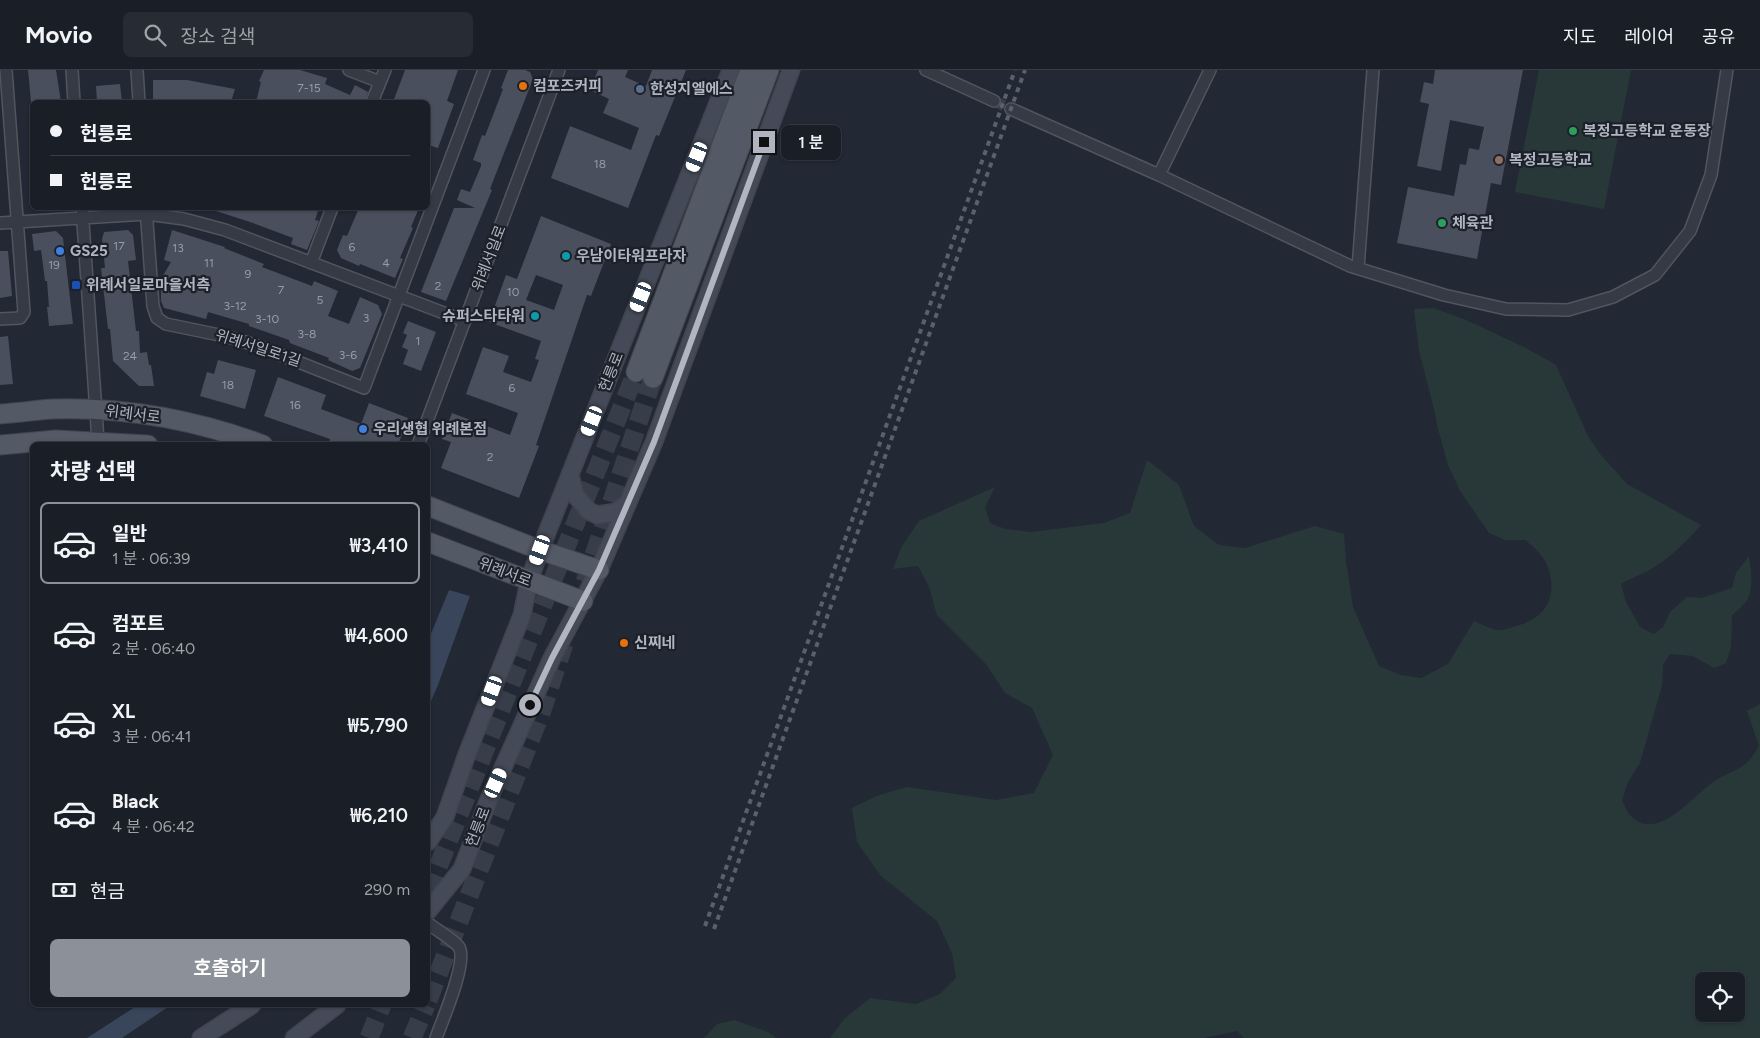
<!DOCTYPE html>
<html lang="ko">
<head>
<meta charset="utf-8">
<style>
  :root { --surface:#1a1e27; --page:#272b33; --text:#f1f3f6; --muted:#9fa2a7; --line:#383c44; --accent:#8c9099 }
  body { margin:0; font-family:Figtree,"Noto Sans KR",sans-serif; background:var(--page); color:var(--text); height:100vh; display:flex; flex-direction:column; font-size:19px; white-space:nowrap }
  * { box-sizing:border-box; margin:0 }
  p { font-size:16px; color:var(--muted) }
  .icon { flex:none; width:28px; height:28px; fill:none; stroke:currentColor; stroke-width:2; stroke-linecap:round; stroke-linejoin:round }
  .map { position:relative; flex:1; overflow:hidden }
  .panel { position:absolute; left:30px; top:372px; width:400px; height:565px; display:flex; flex-direction:column; background:var(--surface); border-radius:8px; box-shadow:0 1px 4px #0004,0 0 0 1px var(--line) }
  .panel>* { flex:none }
  .guide { position:absolute; left:30px; top:30px; width:400px; height:110px; border-radius:8px; box-shadow:0 1px 4px #0004,0 0 0 1px var(--line); display:grid; align-content:center; height:110px; padding:0 20px; background:var(--surface) }
  .controls { position:absolute; left:1695px; top:902px; display:grid; gap:10px }
  .controls a { display:grid; place-items:center; width:50px; height:50px; border-radius:8px; background:var(--surface); box-shadow:0 1px 4px #0004,0 0 0 1px var(--line); font-size:25px }
  .end { position:absolute; width:22px; height:22px; margin:-11px; border:6px solid #b0b5c1; background:#111; box-shadow:0 0 0 2px #111 }
  .from { border-radius:50% }
  .bubble { position:absolute; height:35px; border-radius:8px; background:var(--surface); box-shadow:0 1px 4px #0004,0 0 0 1px var(--line); font-size:16px; font-weight:600; line-height:35px; text-align:center }
  .car { position:absolute; width:15px; height:30px; margin:-15px -8px; border-radius:6px; box-shadow:0 0 4px 1px #0007; background:linear-gradient(#fff 24%,#345 0 40%,#fff 0 76%,#345 0 86%,#fff 0) }
  .guide b { display:flex; align-items:center; gap:18px; height:48px; font-size:19px }
  .guide b+b { border-top:1px solid var(--line) }
  .guide i { width:12px; height:12px; background:var(--text) }
  ul { padding:0; list-style:none }
  li { display:flex; align-items:center; gap:15px; height:82px; margin:0 10px 8px; padding:0 10px; border:2px solid transparent; border-radius:8px }
  li div { flex:1 }
  li b { display:block; font-size:19px }
  li em { font-style:normal; font-weight:600 }
  li.on { border-color:var(--accent) }
  li>.icon { width:45px; height:45px; stroke-width:1.5 }
  h2 { padding:0 20px; font-size:22px; line-height:60px }
  .pay { display:flex; align-items:center; gap:12px; height:55px; padding:0 20px; font-size:19px }
  .pay p { margin-inline-start:auto }
  .action { display:flex; gap:10px; margin-top:auto; padding:10px 20px }
  .action a { flex:1; height:58px; border-radius:8px; background:var(--accent); color:#fff; font-size:20px; font-weight:600; line-height:58px; text-align:center }
  header { display:flex; align-items:center; gap:30px; box-sizing:border-box; height:70px; padding:0 25px; background:var(--surface); border-bottom:1px solid var(--line) }
  header strong { font-size:24px }
  nav { display:flex; gap:28px; margin-inline-start:auto; font-size:18px }
  .search { width:350px; height:45px; background:var(--page); display:flex; align-items:center; gap:12px; box-sizing:border-box; padding:0 18px; border-radius:8px; color:var(--muted); font-size:19px }
  .map>svg:first-child { display:block }
  .green { fill:#283839; fill-rule:evenodd }
  .water { fill:#39455b }
  .building { fill:#494f5d; fill-rule:evenodd }
  .lines { fill:none; stroke-linecap:round; stroke-linejoin:round }
  .street-tunnel { stroke:#373d49; stroke-width:11; stroke-dasharray:11 5.5; stroke-linecap:butt }
  .primary-tunnel { stroke:#373d49; stroke-width:19; stroke-dasharray:19 9; stroke-linecap:butt }
  .street-casing { stroke:#50555f; stroke-width:14 }
  .secondary-casing { stroke:#3f444e; stroke-width:19 }
  .primary-casing { stroke:#3f444e; stroke-width:21 }
  .street { stroke:#353a45; stroke-width:11 }
  .secondary { stroke:#444a57; stroke-width:16 }
  .primary { stroke:#535965; stroke-width:19 }
  .rail { stroke:#5a606d; stroke-width:4; stroke-dasharray:5 5; stroke-linecap:butt }
  .route { stroke:#b0b5c1; stroke-width:6 }
  .food-dot { fill:#e8710a; stroke:#1b2029; stroke-width:2 }
  .service-dot { fill:#5c6f8a; stroke:#1b2029; stroke-width:2 }
  .leisure-dot { fill:#2e9e5b; stroke:#1b2029; stroke-width:2 }
  .education-dot { fill:#8d6e63; stroke:#1b2029; stroke-width:2 }
  .shop-dot { fill:#3f7fe0; stroke:#1b2029; stroke-width:2 }
  .culture-dot { fill:#0f9aa8; stroke:#1b2029; stroke-width:2 }
  .transit-dot { fill:#1a4fb4; stroke:#1b2029; stroke-width:2 }
  .labels { text-anchor:middle; stroke-width:4.5; stroke-linejoin:round; paint-order:stroke }
  .number-label { font-size:12px; fill:#969ca8 }
  .poi-label { font-size:15px; font-weight:bold; fill:#b0b5c1; stroke:#1b2029; text-anchor:start }
  .street-label { font-size:15px; fill:#b0b5c1; stroke:#1b2029 }
</style>
</head>
<body>
<header>
<strong>Movio</strong>
<div class="search"><svg class="icon" aria-label="search" viewBox="0 0 24 24"><circle cx="10" cy="10" r="6"/><path d="M15 15l6 6"/></svg>장소 검색</div>
<nav><a>지도</a><a>레이어</a><a>공유</a></nav>
</header>
<div class="map">
<svg width="1760" height="968" viewBox="0 0 1760 968">
  <rect width="100%" height="100%" fill="#222834"/>
  <path class="green" d="M1539,0H1631L1604,139L1515,122Z
    M1433,238L1464,249L1526,278L1556,295L1588,366L1601,385L1627,414L1701,455C1686,472 1667,491 1646,502C1638,506 1629,509 1621,514L1626,532L1640,557L1654,564L1663,557L1670,542L1687,527L1701,528L1732,518L1736,503L1749,486C1751,500 1755,522 1744,534C1741,538 1736,541 1732,545L1731,578L1726,593L1714,598L1693,586L1670,584L1663,595L1662,615L1640,693L1628,712L1622,730C1624,734 1626,740 1629,744C1655,775 1691,728 1712,713C1722,705 1736,702 1745,694C1751,690 1755,682 1759,676L1747,641L1760,634V968H1244L1237,961L1204,968H830L844,949L870,928L916,934L940,924L956,908L952,883L937,851L881,806L857,772L852,738L879,725L907,717L996,730L1034,723L1053,685L1032,638L1005,623L986,594L937,545L929,517L918,496L893,499L902,476L919,451L995,417L985,437L990,453L1005,459L1031,462L1104,453L1130,443L1147,390L1179,415L1194,456L1219,475L1245,478L1315,456L1344,464L1346,491L1353,537L1379,596L1401,605L1421,608L1448,594L1474,551C1481,554 1489,558 1496,560C1504,561 1515,556 1523,554C1549,544 1557,523 1548,497C1544,486 1534,477 1525,470H1505L1489,463L1460,421L1448,395L1437,355L1435,343L1419,281L1414,239ZM1736,911V944H1704V911Z
    M734,950L768,962L776,968H704L717,954Z"/>
  <path class="water" d="M449,520L470,526L438,615L428,638V571Z
    M138,935H171L122,968H87Z"/>
  <path class="building" d="M28,0H56L61,32H31Z
    M264,0H300L327,8L325,14L350,25L355,15L368,22L365,32H256L261,12L259,11Z
    M405,0H458L447,31L454,34L438,78L428,75V32H393Z
    M508,0H525L530,2L533,9L490,119L492,120L446,231L421,222L454,138H475L457,130L461,119L470,122L481,96V93L473,90L482,65L485,66L503,19L501,18Z
    M598,0H628L625,7L646,16L652,0H686L659,66L656,65L628,138L551,108L570,56L631,80L639,58L603,43L609,29L590,20Z
    M1435,0H1523L1501,115L1491,113L1477,189L1397,173L1408,117L1454,126L1460,94L1466,95L1469,78L1479,80L1484,57L1450,50L1441,101L1417,96L1429,34L1420,32L1424,12L1433,14Z
    M153,10H187L235,19L231,32H153Z
    M120,14L122,32H97L96,16Z
    M213,138H319L315,150L319,151L307,180L291,174L293,168L253,153L213,140Z
    M359,138H419L411,157L413,158L400,188L403,189L395,208L360,194L359,196L341,188L337,180L343,165L347,166Z
    M541,146L611,174L591,226L587,225L536,375L539,376L519,428L441,398L451,372L442,369L452,343L510,365L518,343L466,324L483,277L509,286L503,302L531,312L539,290L535,289L541,271L489,252L506,205L517,209ZM536,205L563,215L554,240L526,230Z
    M128,160L133,165L136,190L128,191L136,261H139L140,283L147,282L149,295H151L154,316H139L113,291L110,259H108L101,198H105L102,169L104,162Z
    M172,160L225,177L224,178L264,194L262,197L312,216L314,211L338,221L328,246L349,254L360,227L378,235L382,244L360,298L352,301L328,290L329,288L290,273L289,270L249,256V254L208,242L206,249L164,238L161,231V209L171,192L164,190Z
    M56,161L63,168L73,254L49,256L47,237H49L47,211H45L41,180L34,181L32,164Z
    M0,181H8L12,226L0,228Z
    M408,251L436,262L421,301L403,294L408,280L402,277L407,265L403,263Z
    M8,266L13,314L0,315V267Z
    M218,290L256,300L245,339L200,326L207,302L214,304Z
    M278,307L326,325L321,339L361,354L369,333L408,348L398,375H335L329,373L330,369L264,346Z"/>
  <g class="lines">
    <path class="street-tunnel" d="M994,31L1011,39"/>
    <path class="primary-tunnel" d="M585,512L653,308
      M428,822L636,302
      M428,930L542,640L564,574
      M369,968L382,935
      M412,968L426,935"/>
    <g class="street-casing">
      <path id="street" d="M72,0L74,32
        M137,0L139,32
        M349,0L380,12
        M926,0L994,31
        M372,32L385,0
        M1011,39L1159,105L1350,196L1444,225L1506,239L1568,240L1613,227L1655,205L1690,161L1711,105L1727,0
        M1159,105L1210,0
        M82,138L98,371
        M146,138L153,236L157,248L166,254L229,267L258,276L364,318L484,0
        M0,153L147,144L184,149L225,160L465,251
        M311,193L332,138
        M1358,198L1373,0
        M0,249L20,248L24,242L6,0
        M418,375L559,0
        M428,853C436,860 453,869 459,877C468,892 442,951 436,968"/>
    </g>
    <g class="secondary-casing">
      <path id="secondary" d="M570,404L575,425L589,441L597,445L616,442L628,433
        M428,772L445,747L467,684L522,545L529,511L540,480L731,0
        M428,841L462,799L489,729L552,588L599,500L654,372L791,0
        M201,968L252,935
        M294,968L337,935"/>
    </g>
    <g class="primary-casing">
      <path id="primary" d="M636,302L750,0
        M653,308L769,0
        M0,344C18,343 36,340 53,339C124,337 196,350 263,375
        M0,375L56,370L148,375
        M428,436L540,480L599,500
        M428,472L583,531"/>
    </g>
    <use href="#street" class="street"/>
    <use href="#secondary" class="secondary"/>
    <use href="#primary" class="primary"/>
    <path class="rail" d="M705,856L1015,0
      M714,859L1025,0"/>
  </g>
  <g class="lines">
    <path class="route" d="M530,635L552,588L599,500L654,372L764,72"/>
  </g>
  <g class="food-dot">
    <circle cx="523" cy="16" r="5"/>
    <circle cx="624" cy="573" r="5"/>
  </g>
  <circle class="service-dot" cx="640" cy="19" r="5"/>
  <g class="leisure-dot">
    <circle cx="1573" cy="61" r="5"/>
    <circle cx="1442" cy="153" r="5"/>
  </g>
  <circle class="education-dot" cx="1499" cy="90" r="5"/>
  <g class="shop-dot">
    <circle cx="60" cy="181" r="5"/>
    <circle cx="363" cy="359" r="5"/>
  </g>
  <g class="culture-dot">
    <circle cx="566" cy="186" r="5"/>
    <circle cx="535" cy="246" r="5"/>
  </g>
  <rect class="transit-dot" x="71" y="210" width="10" height="10" rx="2.5"/>
  <g class="labels">
    <g class="number-label">
      <text x="309" y="22">7-15</text>
      <text x="600" y="98">18</text>
      <text x="119" y="180">17</text>
      <text x="352" y="181">6</text>
      <text x="178" y="182">13</text>
      <text x="209" y="197">11</text>
      <text x="386" y="197">4</text>
      <text x="54" y="199">19</text>
      <text x="248" y="208">9</text>
      <text x="438" y="220">2</text>
      <text x="281" y="224">7</text>
      <text x="513" y="226">10</text>
      <text x="320" y="234">5</text>
      <text x="235" y="240">3-12</text>
      <text x="366" y="252">3</text>
      <text x="267" y="253">3-10</text>
      <text x="307" y="268">3-8</text>
      <text x="418" y="275">1</text>
      <text x="348" y="289">3-6</text>
      <text x="130" y="290">24</text>
      <text x="228" y="319">18</text>
      <text x="512" y="322">6</text>
      <text x="295" y="339">16</text>
      <text x="490" y="391">2</text>
    </g>
    <g class="poi-label">
      <text x="533" y="21">컴포즈커피</text>
      <text x="650" y="24">한성지엘에스</text>
      <text x="1583" y="66">복정고등학교 운동장</text>
      <text x="1509" y="95">복정고등학교</text>
      <text x="1452" y="158">체육관</text>
      <text x="70" y="186">GS25</text>
      <text x="576" y="191">우남이타워프라자</text>
      <text x="86" y="220">위례서일로마을서측</text>
      <text x="525" y="251" text-anchor="end">슈퍼스타타워</text>
      <text x="373" y="364">우리생협 위례본점</text>
      <text x="634" y="578">신찌네</text>
    </g>
    <g class="street-label">
      <text transform="translate(489 188) rotate(-69)" y="5">위례서일로</text>
      <text transform="translate(258 278) rotate(18)" y="5">위례서일로1길</text>
      <text transform="translate(611 302) rotate(-68)" y="5">헌릉로</text>
      <text transform="translate(133 344) rotate(7)" y="5">위례서로</text>
      <text transform="translate(505 502) rotate(21)" y="5">위례서로</text>
      <text transform="translate(478 757) rotate(-69)" y="5">헌릉로</text>
    </g>
  </g>
</svg>
<div class="controls">
<a><svg class="icon" aria-label="locate" viewBox="0 0 24 24"><circle cx="12" cy="12" r="6"/><path d="M12 2v4M12 18v4M2 12h4M18 12h4"/></svg></a>
</div>
<i class="end from" style="left:530px;top:635px"></i>
<i class="end" style="left:764px;top:72px"></i>
<div class="bubble" style="left:781px;top:55px;width:60px">1 분</div>
<i class="car" style="left:697px;top:87px;rotate:202deg"></i>
<i class="car" style="left:641px;top:227px;rotate:202deg"></i>
<i class="car" style="left:592px;top:351px;rotate:202deg"></i>
<i class="car" style="left:540px;top:480px;rotate:200deg"></i>
<i class="car" style="left:492px;top:621px;rotate:200deg"></i>
<i class="car" style="left:496px;top:713px;rotate:24deg"></i>
<div class="guide">
<b><i class="from"></i>헌릉로</b>
<b><i></i>헌릉로</b>
</div>
<section class="panel">
<h2>차량 선택</h2>
<ul>
<li class="on"><svg class="icon" aria-label="car" viewBox="0 0 24 24"><path d="M5 17H2v-5l4-1 3-4h7l3 4 3 1v5h-3M9 17h6M6 11h13"/><circle cx="7" cy="17" r="2"/><circle cx="17" cy="17" r="2"/></svg><div><b>일반</b><p>1 분 · 06:39</p></div><em>₩3,410</em></li>
<li><svg class="icon" aria-label="car" viewBox="0 0 24 24"><path d="M5 17H2v-5l4-1 3-4h7l3 4 3 1v5h-3M9 17h6M6 11h13"/><circle cx="7" cy="17" r="2"/><circle cx="17" cy="17" r="2"/></svg><div><b>컴포트</b><p>2 분 · 06:40</p></div><em>₩4,600</em></li>
<li><svg class="icon" aria-label="car" viewBox="0 0 24 24"><path d="M5 17H2v-5l4-1 3-4h7l3 4 3 1v5h-3M9 17h6M6 11h13"/><circle cx="7" cy="17" r="2"/><circle cx="17" cy="17" r="2"/></svg><div><b>XL</b><p>3 분 · 06:41</p></div><em>₩5,790</em></li>
<li><svg class="icon" aria-label="car" viewBox="0 0 24 24"><path d="M5 17H2v-5l4-1 3-4h7l3 4 3 1v5h-3M9 17h6M6 11h13"/><circle cx="7" cy="17" r="2"/><circle cx="17" cy="17" r="2"/></svg><div><b>Black</b><p>4 분 · 06:42</p></div><em>₩6,210</em></li>
</ul>
<div class="pay"><svg class="icon" aria-label="cash" viewBox="0 0 24 24"><path d="M3 7h18v10H3z"/><circle cx="12" cy="12" r="2"/></svg>현금<p>290 m</p></div>
<div class="action"><a>호출하기</a></div>
</section>
</div>
</body>
</html>
